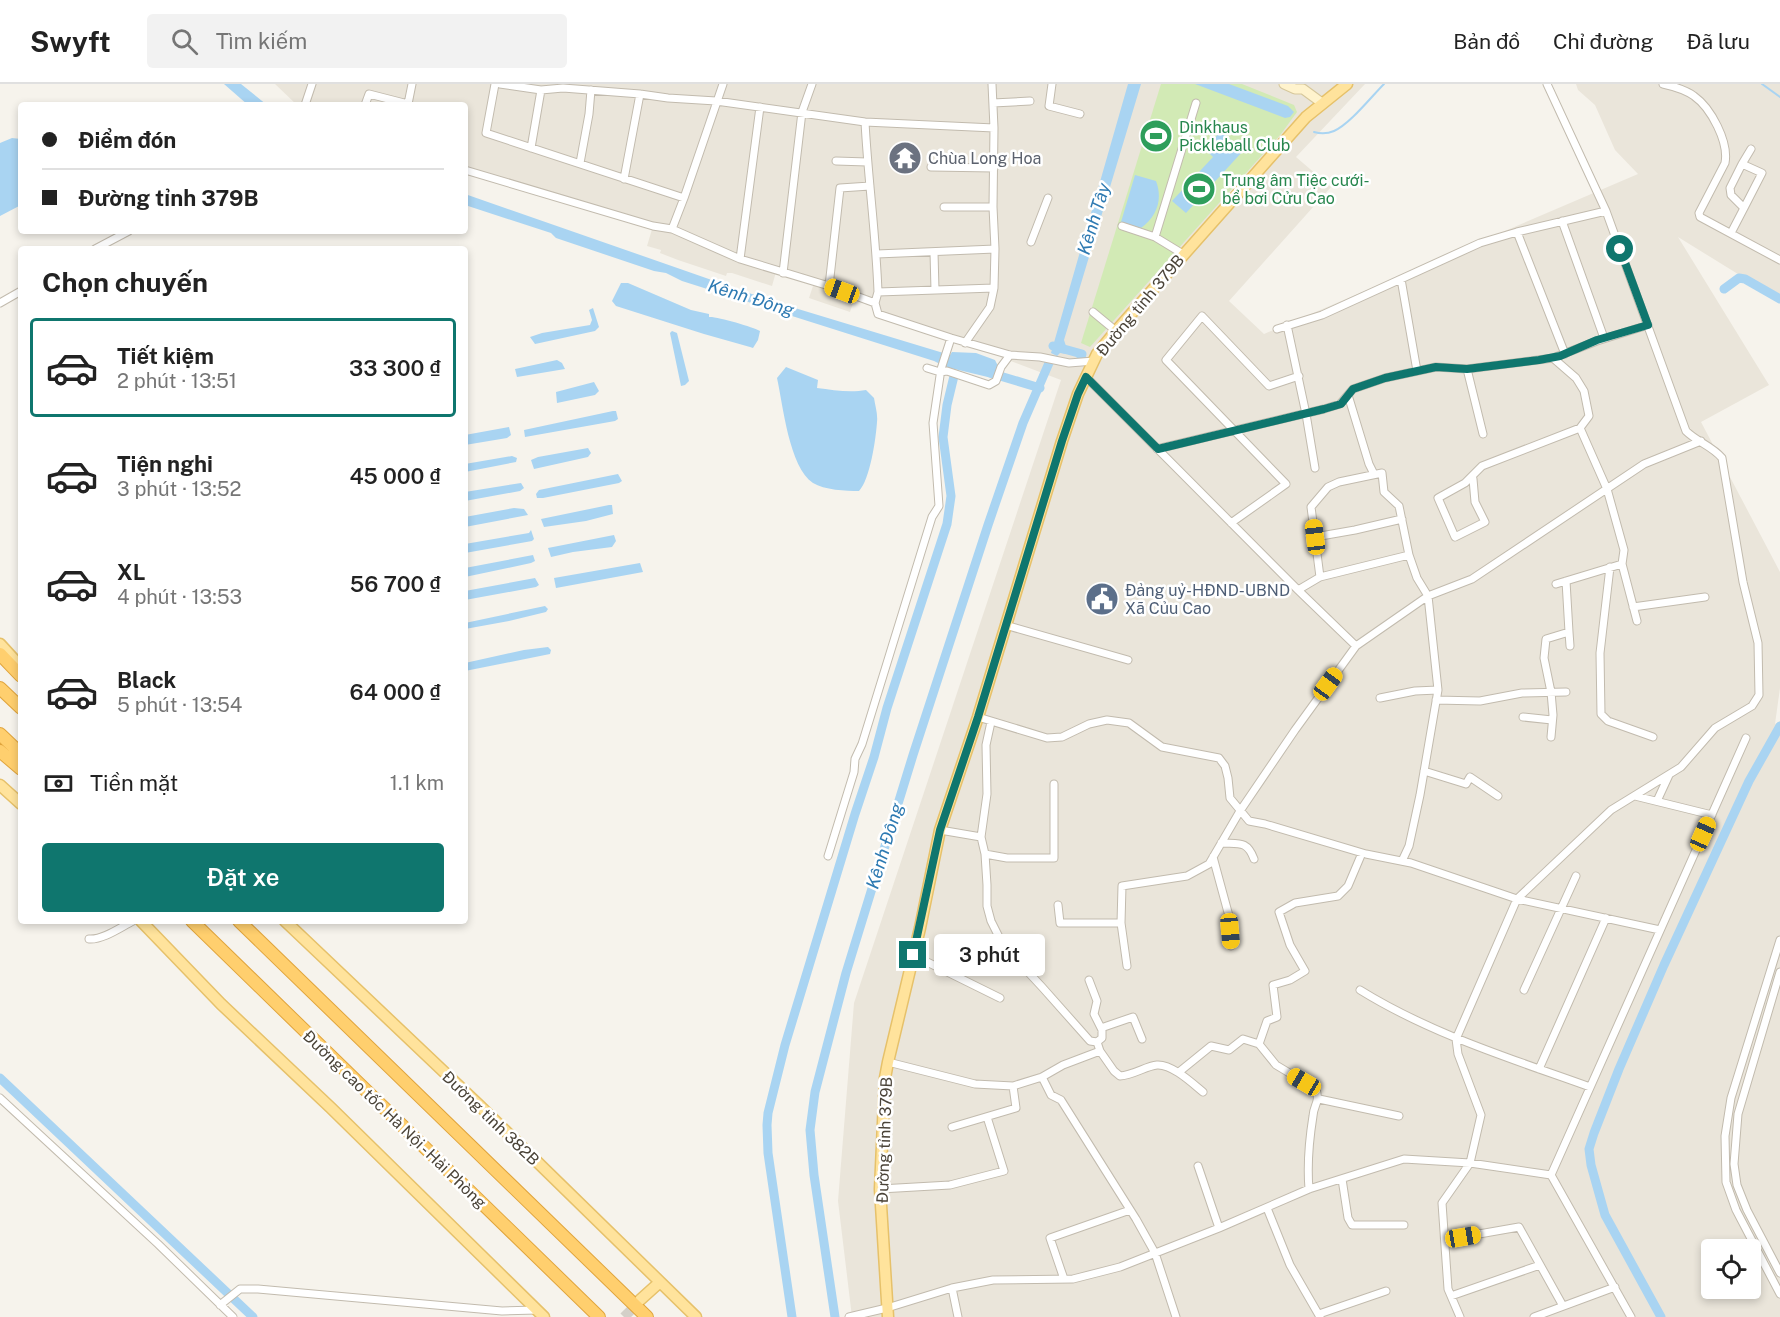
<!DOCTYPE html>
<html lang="vi">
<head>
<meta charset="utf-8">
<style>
  :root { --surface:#fff; --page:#f2f2f2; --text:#222; --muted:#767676; --line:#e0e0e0; --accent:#0f766e }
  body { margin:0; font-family:"Public Sans",sans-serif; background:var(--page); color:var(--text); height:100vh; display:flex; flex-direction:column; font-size:22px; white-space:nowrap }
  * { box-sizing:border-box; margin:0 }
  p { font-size:20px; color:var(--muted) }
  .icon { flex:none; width:33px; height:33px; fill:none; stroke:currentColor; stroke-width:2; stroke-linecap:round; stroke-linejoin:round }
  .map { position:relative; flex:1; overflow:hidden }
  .side { position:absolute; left:18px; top:162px; width:450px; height:678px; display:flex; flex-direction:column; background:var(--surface); border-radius:6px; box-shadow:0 3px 9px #0003 }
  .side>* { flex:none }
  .banner { position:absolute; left:18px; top:18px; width:450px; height:132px; border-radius:6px; box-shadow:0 3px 9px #0003; display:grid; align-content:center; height:132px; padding:0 24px; background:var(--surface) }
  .fabs { position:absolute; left:1701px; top:1155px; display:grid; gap:12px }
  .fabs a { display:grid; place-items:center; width:60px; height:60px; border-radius:6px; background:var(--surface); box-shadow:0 3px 9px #0003; font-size:30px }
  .end { position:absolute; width:27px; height:27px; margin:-14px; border:8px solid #0f766e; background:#fff; box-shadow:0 0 0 3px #fff }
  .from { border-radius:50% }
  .bubble { position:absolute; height:42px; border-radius:6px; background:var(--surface); box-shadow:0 3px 9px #0003; font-size:20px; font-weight:600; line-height:42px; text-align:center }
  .car { position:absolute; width:18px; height:36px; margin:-18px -9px; border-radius:8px; box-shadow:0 0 4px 2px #0007; background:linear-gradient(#f5c518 24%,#345 0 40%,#f5c518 0 76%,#345 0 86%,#f5c518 0) }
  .banner b { display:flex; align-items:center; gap:21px; height:57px; font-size:22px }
  .banner b+b { border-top:2px solid var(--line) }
  .banner i { width:15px; height:15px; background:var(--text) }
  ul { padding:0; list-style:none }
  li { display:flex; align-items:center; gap:18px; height:99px; margin:0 12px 9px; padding:0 12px; border:3px solid transparent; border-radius:6px }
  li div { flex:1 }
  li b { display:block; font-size:22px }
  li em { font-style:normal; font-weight:600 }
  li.selected { border-color:var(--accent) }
  li>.icon { width:54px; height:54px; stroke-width:1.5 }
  h2 { padding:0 24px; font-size:27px; line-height:72px }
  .pay { display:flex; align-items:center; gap:15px; height:66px; padding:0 24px; font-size:22px }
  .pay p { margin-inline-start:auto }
  .primary-button { display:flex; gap:12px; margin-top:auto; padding:12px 24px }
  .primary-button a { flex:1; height:69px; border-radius:6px; background:var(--accent); color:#fff; font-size:24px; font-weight:600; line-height:69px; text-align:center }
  header { display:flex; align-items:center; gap:36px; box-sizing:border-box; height:84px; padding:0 30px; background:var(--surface); border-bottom:2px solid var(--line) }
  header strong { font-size:28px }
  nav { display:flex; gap:33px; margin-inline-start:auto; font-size:21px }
  .search { width:420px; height:54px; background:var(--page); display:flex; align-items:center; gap:15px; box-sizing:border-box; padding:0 21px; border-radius:6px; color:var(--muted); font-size:22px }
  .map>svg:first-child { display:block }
  .residential { fill:#eae5da; fill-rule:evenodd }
  .green { fill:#d2eab5 }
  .water { fill:#a9d4f2 }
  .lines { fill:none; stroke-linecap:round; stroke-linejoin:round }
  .stream { stroke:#a9d4f2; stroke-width:2 }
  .canal { stroke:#a9d4f2; stroke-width:9 }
  .primary-tunnel { stroke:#d4d0c8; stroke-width:10; stroke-dasharray:10 5; stroke-linecap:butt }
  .minor-casing { stroke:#c2bbae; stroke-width:9 }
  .secondary-casing { stroke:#d6c79b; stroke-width:11 }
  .primary-casing { stroke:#e6c16a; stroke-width:13 }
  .motorway-casing { stroke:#e0a43c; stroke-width:14 }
  .minor { stroke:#fff; stroke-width:7 }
  .secondary { stroke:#fff3cd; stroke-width:9 }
  .primary { stroke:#ffe39c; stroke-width:10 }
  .motorway { stroke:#ffcf6e; stroke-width:12 }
  .route { stroke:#0f766e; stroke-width:8 }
  .labels { text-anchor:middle; stroke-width:5; stroke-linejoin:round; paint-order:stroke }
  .leisure-label { font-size:16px; fill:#27864d; stroke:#fff; text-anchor:start }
  .worship-label { font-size:16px; fill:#5b616d; stroke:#fff; text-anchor:start }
  .street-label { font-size:16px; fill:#4b4439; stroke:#fff }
  .service-label { font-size:16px; fill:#4e5e75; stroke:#fff; text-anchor:start }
  .water-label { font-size:18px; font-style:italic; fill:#2e7ab2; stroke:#fff }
</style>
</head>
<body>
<header>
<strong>Swyft</strong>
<div class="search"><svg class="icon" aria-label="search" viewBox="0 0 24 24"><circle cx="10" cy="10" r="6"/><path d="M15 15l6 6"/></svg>Tìm kiếm</div>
<nav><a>Bản đồ</a><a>Chỉ đường</a><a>Đã lưu</a></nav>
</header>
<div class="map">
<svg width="1780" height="1233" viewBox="0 0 1780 1233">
  <rect width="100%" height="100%" fill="#f6f3ec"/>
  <path class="residential" d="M275,0H1365L1296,73L1331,103L1229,217L1264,250L1638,90L1615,66L1595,21L1578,6L1576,0H1780V216L1678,153L1769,301L1701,338L1780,488V604L1775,640L1780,637V1233H852L838,1117L854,919L1061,296L1000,273V269L878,230L875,219L855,213L850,228L809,214L814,199L776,188L772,202L732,189H727L726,192L678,176L660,169L661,166L647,162L653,142L465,86V21H297ZM1712,1166H1750V1204H1712Z"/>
  <path class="green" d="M1161,0H1242L1294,21L1297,28L1281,50L1090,263L1081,259Z"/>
  <path class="water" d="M224,0H241L267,21H248Z
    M1128,0H1141L1064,256L1067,265L1066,270L1060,269L1057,272L1051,269Z
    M1195,0H1229L1288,22L1294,28L1290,33L1285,34Z
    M1221,47L1243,67L1186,129L1172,117L1213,73L1205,65Z
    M12,54L21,55V121L0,132V59Z
    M1135,91L1156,97C1163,115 1157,133 1141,144L1121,138Z
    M465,110L775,218L950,271L952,268L976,269L995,276L998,282L996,295L946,283L934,277L682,197L666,189L654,187L556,154L551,149L465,121Z
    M621,199H628L691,226L709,230V233C716,232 753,243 760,247L758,256L753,264L750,263L704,250L616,222L612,217Z
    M593,224L599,243L595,247L535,260L530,253L542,249L590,241L592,236L589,226Z
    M672,247L677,249L689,297L685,301L681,302L670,249Z
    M557,276L562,279L565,285L517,293L515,285Z
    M786,283L818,296L817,304C833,306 850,309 866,306L874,314C875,321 878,330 877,338C876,354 870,396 859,407C846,407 824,406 813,399C789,383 783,321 777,294Z
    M594,298L599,307L595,311L557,319L556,308Z
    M613,327H616L618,335L615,337L525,353L524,346Z
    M509,343L511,351L507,354L465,361V351Z
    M588,364L591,369L588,373L534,385L531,376L538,373Z
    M512,372L517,374L516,378L465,388V380Z
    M618,390L622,397L619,399L543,414H537L536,410L539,406Z
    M521,399L524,404L520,407L465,417V408Z
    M609,421H612L613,430L586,437L544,443L541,435Z
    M514,424L524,425L528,431L465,443V433Z
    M531,446L534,455L532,457L465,469V460L529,449Z
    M614,451L616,457L612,463L573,468L551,473L548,464Z
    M533,471L535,477L531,479L465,493V484Z
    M640,479L643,488L556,504L554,494Z
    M535,494L539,501L536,503L465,516V507Z
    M545,522L548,525L546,528L509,537L465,545V539Z
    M548,563L551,566L550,570L465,587V579L524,566Z"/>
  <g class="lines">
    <path class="stream" d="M1762,0L1780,13
      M1314,48C1321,50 1327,50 1334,47C1350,40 1371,13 1384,0"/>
    <path class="canal" d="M1724,205L1739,194L1745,195L1780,215
      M1053,262L1082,270L1081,274
      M990,289L1040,304
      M0,994L253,1233
      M792,1233L768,1069L767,1041L768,1029L785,961L855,730L874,673L887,624L947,440L951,412L943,353L947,321L954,292
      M835,1233L814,1091L810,1046L815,1008L846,889L913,671L988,441L1023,339L1049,279
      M1661,1233L1605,1131L1591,1081L1589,1065L1594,1049L1619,985L1664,881L1749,697L1780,642"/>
    <path class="primary-tunnel" d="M624,1233L640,1217"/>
    <g class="minor-casing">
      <path id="minor" d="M495,0L486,49L684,114
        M500,0L541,6L563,4L640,10L668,14L716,17L865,38L994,44L992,0
        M1052,0L1049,22L1080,30
        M1663,0C1672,2 1686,6 1694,12C1711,24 1729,58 1725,79L1699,129L1700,133L1780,176
        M993,19L1030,17
        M305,21L312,0
        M365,21L369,10L408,20L412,0
        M865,38C868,95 876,151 878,208
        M531,64L541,6
        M836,77L867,78
        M580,79L589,30L591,6
        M1742,80L1751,65
        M931,83L994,84
        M465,86L653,142L672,145L740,175L829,202L875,219L878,208L994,204
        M624,95L640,10
        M944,123H993
        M1562,137L1604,254
        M1122,142L1155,153
        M672,145L684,114L723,0
        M1517,148L1565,270
        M1731,149L1744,124L1731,111L1730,104L1742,80L1762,89L1744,124
        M1031,158L1048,114
        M95,165L129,147
        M934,168L935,206
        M877,170L995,165
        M1183,170L1155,153L1196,19
        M740,175L760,23
        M783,189L802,28L812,0
        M1401,195L1417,287
        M829,202L840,104L870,102
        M0,219L21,207
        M875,219L878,230L951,254L1010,271L1040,273L1069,279L1094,277
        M1093,228L1116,247
        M1287,241L1306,330L1315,384
        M1277,245L1322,231L1480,159L1517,148L1606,127
        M965,259L990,223L994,204L995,165L993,123L994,44
        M1553,274L1576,294L1584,307L1589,332L1580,344L1607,405L1624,466L1622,480L1637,537
        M927,284L940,288L947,287L989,301L996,297L1001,283L1010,271
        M1467,285L1483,350
        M1086,293L1298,506L1356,562
        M1348,311L1369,380L1374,390
        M1157,365L1324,325L1340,320L1353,305L1385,294L1436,283L1467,285L1553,274L1597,257L1648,241
        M1473,395L1475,418L1485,438L1455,453L1438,414L1465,399L1482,382L1580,344
        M1231,439L1286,400L1166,276L1202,232L1269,302L1299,292
        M1315,453L1355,446L1402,435
        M1610,483L1600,569L1601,630L1608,637L1653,653
        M1320,493L1311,423L1328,403L1339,398L1382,389L1384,408L1399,422L1409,471L1417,494L1428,512L1438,606L1420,711L1409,762L1402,777
        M1566,497L1569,548
        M1556,500L1622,480
        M1298,506L1320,493L1409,471
        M1633,523L1705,513
        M1005,541L1128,576
        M1380,614L1415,607L1438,606
        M1436,616L1480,617L1522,609L1566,608
        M978,633L1047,654L1062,653L1089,640L1107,636L1129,639L1162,663L1219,674L1225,682L1228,694L1230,714L1249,737L1265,740L1366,770L1411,779L1517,815L1660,846
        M1523,633L1552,636
        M1551,653L1553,631L1551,608L1544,574L1546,555L1569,548L1570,562
        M1424,687L1466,700L1470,693L1498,712
        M1635,712L1712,731
        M1657,717L1669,691
        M940,746L981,753L985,770L1007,774H1054V700
        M981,753L987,710L986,661L991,638
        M1221,759C1239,760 1247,756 1254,775
        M985,770L987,801V822L991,837L1003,861L1042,903L1090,957L1097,958L1100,967
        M828,772L854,688L855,675L862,660L932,433L939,422L933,339L941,285L951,254
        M1213,773L1229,832L1231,862
        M1058,821L1060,839H1121L1122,802L1187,792L1209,780L1240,727L1295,646L1356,562L1428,512L1472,495L1644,380L1701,357
        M1121,839L1127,882
        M89,855C103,856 121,843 133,837
        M1780,856L1731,1014L1725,1052L1726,1098L1736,1126L1780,1210
        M913,871L1000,914
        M1780,888L1738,1030L1734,1080L1737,1101L1747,1126L1780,1189
        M1089,896L1097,917L1094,930L1102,946V954L1097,958
        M1360,906C1431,950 1512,975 1590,1003
        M1524,906L1576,792
        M1101,944L1133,933L1142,955
        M1259,960L1267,937L1277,933L1273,901L1290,896L1305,887L1290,861L1279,828L1295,819L1338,812L1348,802L1362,769
        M888,978L975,1000L1013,1002L1042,993L1063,981L1100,967L1114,987L1120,992C1134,991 1146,982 1157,981C1172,980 1192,999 1203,1008
        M1539,985L1606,834
        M1179,988L1211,962L1229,966L1243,955L1259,960L1276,981L1316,1005C1320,1020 1314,1019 1313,1032C1309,1057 1307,1081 1309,1105
        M1042,993L1051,1011L1061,1016L1136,1135L1155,1169L1176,1233
        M0,1014L158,1160L233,1233
        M1319,1015L1399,1032
        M952,1043L1016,1024L1013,1002
        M1198,1082L1219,1144
        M1342,1095L1348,1134L1352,1141H1404
        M880,1105L950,1101L1004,1087L987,1033
        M1267,1124L1290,1181L1320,1233
        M1445,1156L1519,1143L1563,1222
        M1064,1195L1050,1154L1130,1126
        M952,1204L958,1233
        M1451,1212L1540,1181
        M220,1221L240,1205H258L502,1227L537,1226
        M1319,1230L1386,1207
        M849,1233L887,1224L952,1204L993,1196L1073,1195L1120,1183L1219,1144L1309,1105L1404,1075L1470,1079L1551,1091
        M1460,1233L1448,1205L1442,1119L1470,1079L1481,1031L1458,970L1456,955L1517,815L1611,726L1681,683L1715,644L1752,622L1759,611L1758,559L1743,498L1722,374C1712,362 1697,358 1686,347L1606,127L1547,0
        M1534,1233L1615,1203
        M1631,1233L1551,1091L1746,654"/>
    </g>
    <g class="secondary-casing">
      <path id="secondary" d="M1284,0L1295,5H1303L1322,19"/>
    </g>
    <g class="primary-casing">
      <path id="primary" d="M0,560L21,583
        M0,701L21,720
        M141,837L221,920L331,1024L544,1233
        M285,837L481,1023L696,1233
        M640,1216L660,1198
        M888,1233L880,1105L885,994L888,978L920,844L940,746L978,633L1062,357L1078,310L1097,270L1116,247L1306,33L1347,0"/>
    </g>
    <g class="motorway-casing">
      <path id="motorway" d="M0,570L21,592
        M0,604L21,624
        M0,650L21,670
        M0,667L21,685
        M192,837L599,1233
        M239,837L647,1233"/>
    </g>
    <use href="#minor" class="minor"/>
    <use href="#secondary" class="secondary"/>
    <use href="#primary" class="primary"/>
    <use href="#motorway" class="motorway"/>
  </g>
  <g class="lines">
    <path class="route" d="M913,871L940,746L978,633L1062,357L1078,310L1086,293L1158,365L1324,325L1341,320L1353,305L1385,294L1436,283L1467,285L1539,276L1560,272L1597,256L1648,241L1620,165"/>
  </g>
  <defs>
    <g id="stadium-disc" transform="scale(1.725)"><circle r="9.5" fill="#2e9e5b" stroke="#fff"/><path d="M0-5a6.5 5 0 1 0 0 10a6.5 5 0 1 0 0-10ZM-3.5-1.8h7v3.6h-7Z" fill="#fff"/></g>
    <g id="temple-disc" transform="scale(1.725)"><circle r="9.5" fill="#6b7280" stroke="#fff"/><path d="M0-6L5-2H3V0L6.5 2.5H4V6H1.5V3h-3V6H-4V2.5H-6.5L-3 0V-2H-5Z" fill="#fff"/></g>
    <g id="civic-disc" transform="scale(1.725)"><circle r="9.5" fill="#5c6f8a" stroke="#fff"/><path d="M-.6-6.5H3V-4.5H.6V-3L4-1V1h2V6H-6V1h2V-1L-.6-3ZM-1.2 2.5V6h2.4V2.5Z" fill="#fff"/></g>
  </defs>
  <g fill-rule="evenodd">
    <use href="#stadium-disc" x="1156" y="52"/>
    <use href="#temple-disc" x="905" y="74"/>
    <use href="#stadium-disc" x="1199" y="105"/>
    <use href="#civic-disc" x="1102" y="515"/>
  </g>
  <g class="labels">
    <g class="leisure-label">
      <text x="1179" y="49">Dinkhaus<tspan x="1179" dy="18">Pickleball Club</tspan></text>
      <text x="1222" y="102">Trung âm Tiệc cưới-<tspan x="1222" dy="18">bể bơi Cửu Cao</tspan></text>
    </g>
    <g class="worship-label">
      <text x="928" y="80">Chùa Long Hoa</text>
    </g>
    <g class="street-label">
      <text transform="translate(1140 221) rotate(-50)" y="6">Đường tỉnh 379B</text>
      <text transform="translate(491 1034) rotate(44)" y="6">Đường tỉnh 382B</text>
      <text transform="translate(395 1035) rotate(44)" y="6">Đường cao tốc Hà Nội - Hải Phòng</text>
      <text transform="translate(884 1056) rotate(-88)" y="6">Đường tỉnh 379B</text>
    </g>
    <g class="service-label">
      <text x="1125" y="512">Đảng uỷ-HĐND-UBND<tspan x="1125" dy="18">Xã Củu Cao</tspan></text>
    </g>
    <g class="water-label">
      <text transform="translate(1094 135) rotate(-73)" y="6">Kênh Tây</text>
      <text transform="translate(751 214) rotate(17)" y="6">Kênh Đông</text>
      <text transform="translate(885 762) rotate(-73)" y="6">Kênh Đông</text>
    </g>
  </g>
</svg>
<div class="fabs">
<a><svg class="icon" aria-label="locate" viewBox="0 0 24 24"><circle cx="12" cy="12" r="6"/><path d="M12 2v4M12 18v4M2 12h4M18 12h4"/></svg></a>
</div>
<i class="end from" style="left:1620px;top:165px"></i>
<i class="end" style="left:913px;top:871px"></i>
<div class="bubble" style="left:934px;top:850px;width:111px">3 phút</div>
<i class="car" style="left:842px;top:207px;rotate:290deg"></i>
<i class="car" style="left:1315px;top:453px;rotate:353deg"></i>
<i class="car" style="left:1328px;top:600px;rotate:36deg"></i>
<i class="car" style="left:1703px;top:750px;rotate:24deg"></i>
<i class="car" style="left:1230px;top:847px;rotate:175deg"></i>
<i class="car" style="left:1304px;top:998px;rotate:300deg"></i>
<i class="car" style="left:1463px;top:1153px;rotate:80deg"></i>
<div class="banner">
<b><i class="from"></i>Điểm đón</b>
<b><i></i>Đường tỉnh 379B</b>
</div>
<section class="side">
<h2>Chọn chuyến</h2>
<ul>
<li class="selected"><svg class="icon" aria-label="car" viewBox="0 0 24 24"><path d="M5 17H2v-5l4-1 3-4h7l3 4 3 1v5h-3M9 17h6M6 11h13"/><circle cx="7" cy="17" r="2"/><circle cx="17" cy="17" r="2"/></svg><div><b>Tiết kiệm</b><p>2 phút · 13:51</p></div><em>33 300 ₫</em></li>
<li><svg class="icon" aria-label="car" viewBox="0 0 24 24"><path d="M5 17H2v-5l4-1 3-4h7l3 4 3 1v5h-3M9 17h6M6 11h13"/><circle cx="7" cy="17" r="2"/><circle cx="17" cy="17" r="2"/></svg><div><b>Tiện nghi</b><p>3 phút · 13:52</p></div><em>45 000 ₫</em></li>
<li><svg class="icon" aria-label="car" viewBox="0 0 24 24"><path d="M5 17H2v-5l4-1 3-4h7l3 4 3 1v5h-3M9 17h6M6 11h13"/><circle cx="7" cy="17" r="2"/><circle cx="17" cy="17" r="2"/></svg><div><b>XL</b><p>4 phút · 13:53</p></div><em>56 700 ₫</em></li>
<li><svg class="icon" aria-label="car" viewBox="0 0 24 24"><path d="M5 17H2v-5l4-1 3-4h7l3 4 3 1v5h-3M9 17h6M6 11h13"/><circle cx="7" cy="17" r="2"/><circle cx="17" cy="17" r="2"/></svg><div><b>Black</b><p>5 phút · 13:54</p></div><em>64 000 ₫</em></li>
</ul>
<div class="pay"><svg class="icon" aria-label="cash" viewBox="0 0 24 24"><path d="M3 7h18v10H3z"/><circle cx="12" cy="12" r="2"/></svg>Tiền mặt<p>1.1 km</p></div>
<div class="primary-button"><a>Đặt xe</a></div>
</section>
</div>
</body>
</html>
